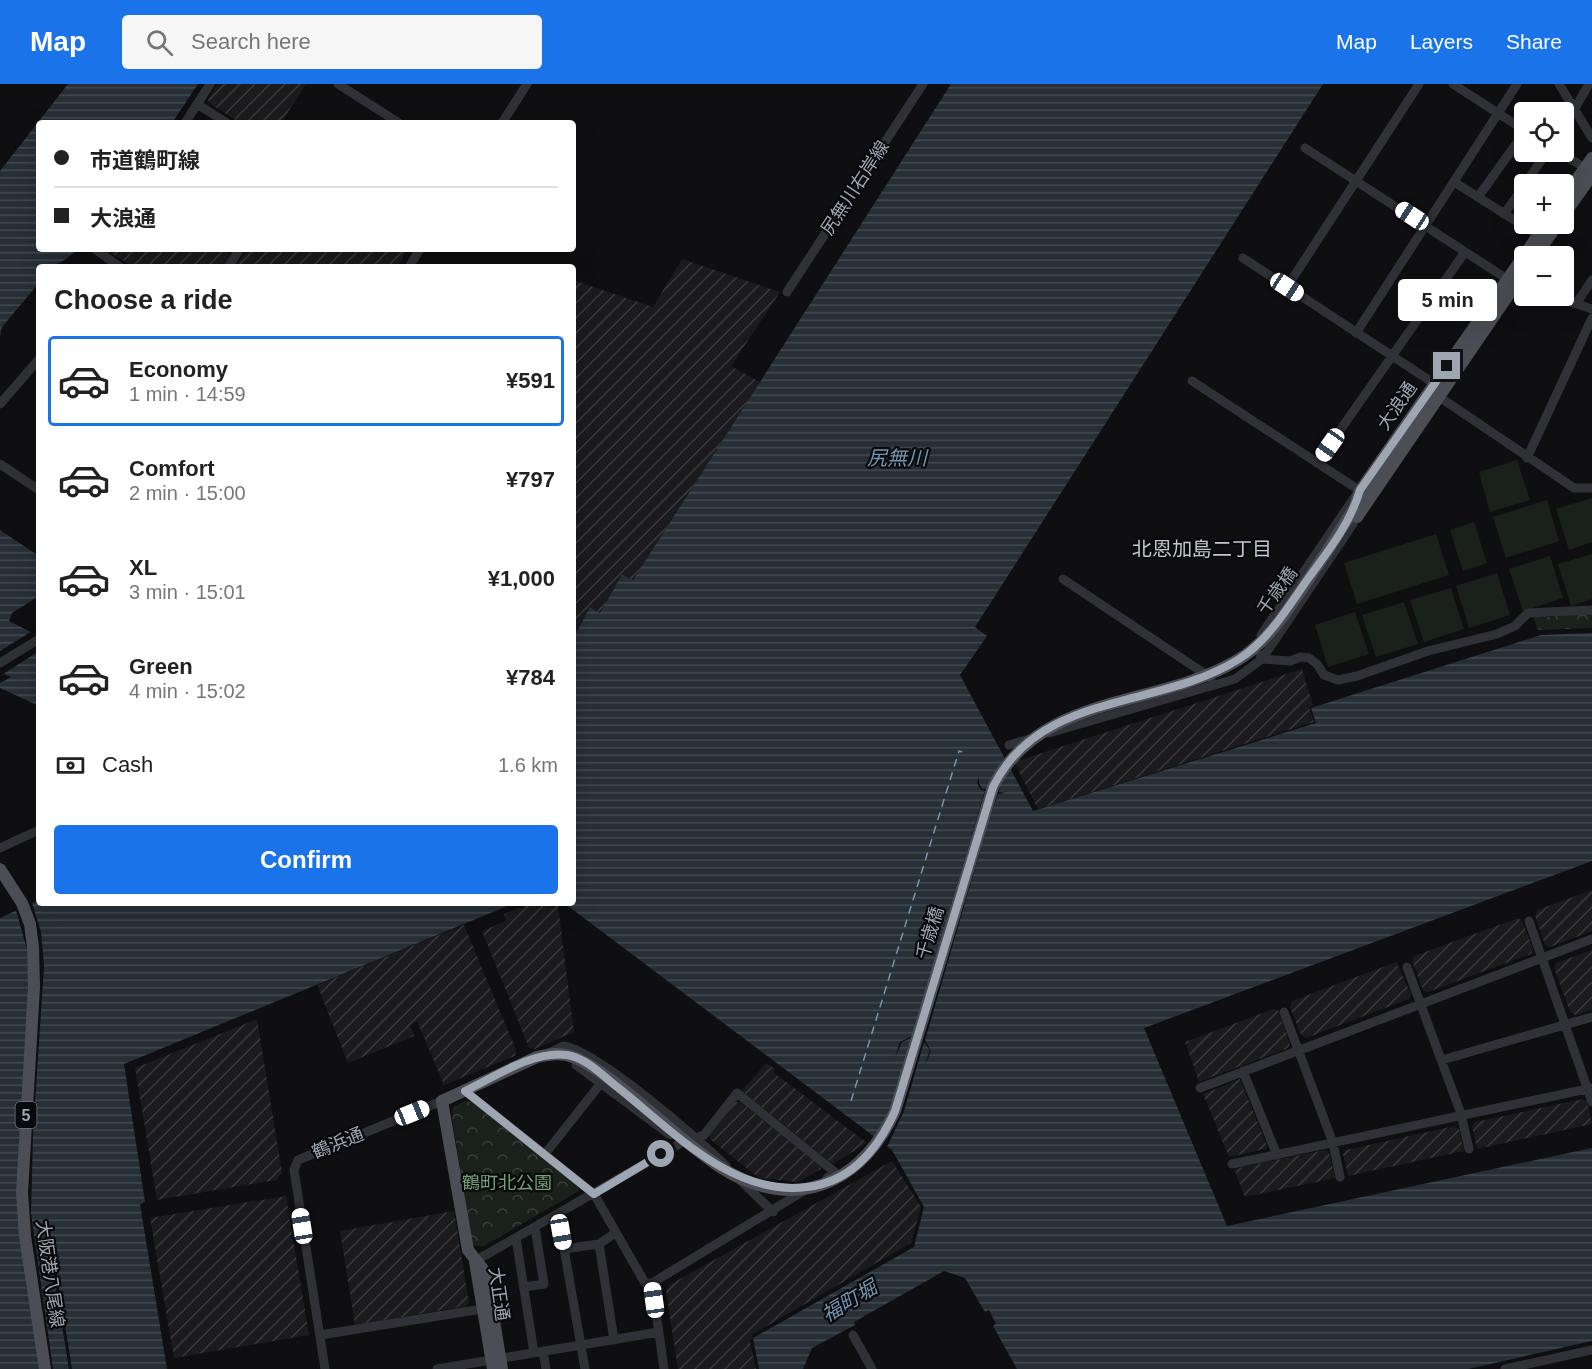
<!DOCTYPE html>
<html lang="en">
<head>
<meta charset="utf-8">
<style>
  :root { --surface:#fff; --page:#f6f6f6; --text:#222; --muted:#767676; --line:#e0e0e0; --accent:#1a73e8 }
  body { margin:0; font-family:Arial,"Noto Sans JP",sans-serif; background:var(--page); color:var(--text); height:100vh; display:flex; flex-direction:column; font-size:22px; white-space:nowrap }
  * { box-sizing:border-box; margin:0 }
  p { font-size:20px; color:var(--muted) }
  .icon { flex:none; width:33px; height:33px; fill:none; stroke:currentColor; stroke-width:2; stroke-linecap:round; stroke-linejoin:round }
  .map { position:relative; flex:1; overflow:hidden }
  .sheet { position:absolute; left:36px; top:180px; width:540px; height:642px; display:flex; flex-direction:column; background:var(--surface); border-radius:6px; box-shadow:0 6px 24px #0002 }
  .sheet>* { flex:none }
  .guide { position:absolute; left:36px; top:36px; width:540px; height:132px; border-radius:6px; box-shadow:0 6px 24px #0002; display:grid; align-content:center; height:132px; padding:0 18px; background:var(--surface) }
  .tools { position:absolute; left:1514px; top:18px; display:grid; gap:12px }
  .tools a { display:grid; place-items:center; width:60px; height:60px; border-radius:6px; background:var(--surface); box-shadow:0 6px 24px #0002; font-size:30px }
  .end { position:absolute; width:27px; height:27px; margin:-14px; border:8px solid #9fa6b3; background:#111; box-shadow:0 0 0 3px #111 }
  .from { border-radius:50% }
  .bubble { position:absolute; height:42px; border-radius:6px; background:var(--surface); box-shadow:0 6px 24px #0002; font-size:20px; font-weight:600; line-height:42px; text-align:center }
  .car { position:absolute; width:18px; height:36px; margin:-18px -9px; border-radius:8px; box-shadow:0 0 4px 2px #0007; background:linear-gradient(#fff 24%,#345 0 40%,#fff 0 76%,#345 0 86%,#fff 0) }
  .guide b { display:flex; align-items:center; gap:21px; height:57px; font-size:22px }
  .guide b+b { border-top:2px solid var(--line) }
  .guide i { width:15px; height:15px; background:var(--text) }
  ul { padding:0; list-style:none }
  li { display:flex; align-items:center; gap:18px; height:90px; margin:0 12px 9px; padding:0 6px; border:3px solid transparent; border-radius:6px }
  li div { flex:1 }
  li b { display:block; font-size:22px }
  li em { font-style:normal; font-weight:600 }
  li.current { border-color:var(--accent) }
  li>.icon { width:54px; height:54px; stroke-width:1.5 }
  h2 { padding:0 18px; font-size:27px; line-height:72px }
  .pay { display:flex; align-items:center; gap:15px; height:66px; padding:0 18px; font-size:22px }
  .pay p { margin-inline-start:auto }
  .primary-button { display:flex; gap:12px; margin-top:auto; padding:12px 18px }
  .primary-button a { flex:1; height:69px; border-radius:6px; background:var(--accent); color:#fff; font-size:24px; font-weight:600; line-height:69px; text-align:center }
  header { display:flex; align-items:center; gap:36px; box-sizing:border-box; height:84px; padding:0 30px; background:var(--accent); color:#fff }
  header strong { font-size:28px }
  nav { display:flex; gap:33px; margin-inline-start:auto; font-size:21px }
  .search { width:420px; height:54px; background:var(--page); display:flex; align-items:center; gap:15px; box-sizing:border-box; padding:0 21px; border-radius:6px; color:var(--muted); font-size:22px }
  .map>svg:first-child { display:block }
  .industrial { fill:url(#industrial-furrows) }
  .park { fill:url(#park-crowns) }
  .garden { fill:#1a211a }
  .water { fill:url(#water-rules) }
  .pier { fill:#0f0f11 }
  .lines { fill:none; stroke-linecap:round; stroke-linejoin:round }
  .ferry { stroke:#7296b2; stroke-width:1.5; stroke-dasharray:8 6; stroke-linecap:butt }
  .minor { stroke:#303136; stroke-width:9 }
  .major { stroke:#4c4e55; stroke-width:12 }
  .major-bridge { stroke:#4c4e55; stroke-width:12 }
  .route { stroke:#9fa6b3; stroke-width:8 }
  .labels { text-anchor:middle; stroke-width:4.5; stroke-linejoin:round; paint-order:stroke }
  .shield { fill:#0a0a0c; stroke:#727781; stroke-width:1.5 }
  .shield-label { font-size:16px; font-weight:bold; fill:#9fa6b3 }
  .street-label { font-size:18px; fill:#9fa6b3; stroke:#0a0a0c }
  .park-label { font-size:18px; fill:#74a076; stroke:#0a0a0c }
  .water-label { font-size:20px; font-style:italic; fill:#7296b2; stroke:#0a0a0c }
  .neighbourhood-label { font-size:20px; fill:#c0c5cf; stroke:#0a0a0c }
</style>
</head>
<body>
<header>
<strong>Map</strong>
<div class="search"><svg class="icon" aria-label="search" viewBox="0 0 24 24"><circle cx="10" cy="10" r="6"/><path d="M15 15l6 6"/></svg>Search here</div>
<nav><a>Map</a><a>Layers</a><a>Share</a></nav>
</header>
<div class="map">
<svg width="1592" height="1285" viewBox="0 0 1592 1285">
  <defs>
    <pattern id="industrial-furrows" width="10" height="10" patternUnits="userSpaceOnUse" patternTransform="scale(1.5)"><rect width="10" height="10" fill="#1b1b1e"/><path d="M-1 1l2-2M0 10L10 0M9 11l2-2" fill="none" stroke="#39393c"/></pattern>
    <pattern id="park-crowns" width="20" height="18" patternUnits="userSpaceOnUse" patternTransform="scale(1.5)"><rect width="20" height="18" fill="#1a211a"/><path d="M2 6a3 3 0 1 1 6 0M12 15a3 3 0 1 1 6 0" fill="none" stroke="#383e39"/></pattern>
    <pattern id="water-rules" width="6" height="5" patternUnits="userSpaceOnUse" patternTransform="scale(1.5)"><rect width="6" height="5" fill="#252f35"/><path d="M0 2.5h6" fill="none" stroke="#414a50"/></pattern>
  </defs>
  <rect width="100%" height="100%" fill="#0f0f11"/>
  <path class="industrial" d="M218,0H306L281,39H240L209,19L208,15Z
    M105,165H234L222,183H133Z
    M247,165H408L397,183H235Z
    M682,175L780,208L731,282L760,298L633,496L622,492L600,529L590,523L573,555V196L653,223Z
    M1302,585L1313,621L1309,623L1314,638L1038,725L1014,678Z
    M1592,806V847L1550,863L1545,861L1535,832L1537,826Z
    M532,819H554L558,822L574,948L535,965L529,964L482,847L506,837L504,830Z
    M1518,834L1522,837L1533,865L1531,870L1428,908L1423,906L1412,877L1414,872Z
    M464,841L516,966L515,972L444,1001L417,937L410,941L414,952L348,979L317,901Z
    M1592,866V926L1575,931L1570,928L1554,884L1556,879Z
    M1396,878L1411,910L1409,915L1306,954L1301,951L1290,923L1292,917Z
    M1273,925L1278,926L1290,960L1288,964L1199,998L1185,958Z
    M257,935L282,1088L276,1096L157,1116L135,984Z
    M766,979L775,985L773,988L867,1059L833,1080L742,1007Z
    M1240,995L1267,1062L1265,1065L1229,1073L1203,1010Z
    M1583,1015L1587,1017L1592,1040L1477,1065L1472,1042L1475,1038Z
    M735,1018H740L821,1082V1085L798,1098L759,1094L710,1055L709,1051Z
    M1454,1042L1459,1045L1464,1067L1348,1092L1343,1070L1346,1066Z
    M1325,1066L1329,1068L1335,1094L1245,1113L1234,1085Z
    M892,1077L921,1123L911,1159L753,1250L750,1257L756,1285H678L666,1207L669,1201Z
    M286,1112L309,1251L174,1274L150,1134Z
    M454,1127L469,1219L466,1222L355,1241L340,1147Z"/>
  <path class="park" d="M1580,528L1592,529V544L1538,546L1533,532L1551,533Z
    M465,1017L472,1018L579,1103V1107L484,1162H474L472,1158L452,1033L453,1023Z"/>
  <path class="garden" d="M1517,376L1530,416L1490,428L1479,388Z
    M1592,414V458L1569,466L1556,425Z
    M1547,416L1559,457L1506,474L1493,433Z
    M1474,438L1487,479L1463,487L1450,446Z
    M1436,450L1449,491L1357,520L1344,479Z
    M1592,470V515L1571,522L1558,480Z
    M1550,472L1563,514L1523,527L1509,485Z
    M1497,489L1510,531L1469,544L1456,502Z
    M1451,504L1464,545L1424,558L1410,516Z
    M1404,518L1418,560L1376,573L1362,531Z
    M1355,528L1369,570L1328,583L1315,541Z"/>
  <path class="water" d="M68,0H198L172,39H39V165H77C66,177 55,183 39,183V199L2,243L0,252V87Z
    M951,0H1323L975,543L987,552L960,591L1033,727L1316,639L1311,624L1541,551L1592,549V777L1144,944L1227,1142L1592,1064V1257L1468,1285H1017L993,1242L996,1240L989,1226L985,1228L965,1194L944,1187L854,1238L855,1241L812,1264L803,1285H759L753,1254L914,1163L924,1123L892,1066L564,819H573V555L590,523L600,529L622,491L633,496Z
    M0,446L39,472V512L12,529L9,537L39,552V622L0,604V599L11,593L4,590L0,592Z
    M39,816V819H515L124,980L145,1118L140,1120L167,1285H0V834Z"/>
  <path class="pier" d="M34,546L39,549V567L0,592V567Z
    M1006,672L1011,681L1000,700L999,708L1006,709L998,710L990,733L925,956L931,967L924,983L930,966L924,958L904,1027L886,1065L874,1055L890,1024L911,954L902,958L895,974L900,958L912,952L985,707L981,706L977,699L979,692V699L982,705H986Z
    M31,816L41,848L44,882L33,1050L31,1129L53,1285H41L26,1200L29,904L27,865L15,823Z
    M52,1163L53,1166L72,1285H69L50,1166Z"/>
  <g class="lines">
    <path class="ferry" d="M851,1017L959,667L962,668"/>
    <path class="minor" d="M338,0L399,39
      M1453,0L1524,46
      M1559,0L1592,54
      M197,20L227,39
      M185,39L210,0
      M502,39L527,0
      M1563,45L1589,0
      M1305,64L1507,195L1524,201
      M1559,68L1590,87
      M1454,98L1538,151
      M1525,100L1547,68
      M1478,113L1524,49
      M1504,130L1524,102
      M95,165L120,183
      M1243,174L1438,302
      M228,183L240,165
      M409,183L420,165
      M1287,203L1419,0
      M787,208L923,0
      M1553,212L1592,225
      M1576,220L1592,196
      M1356,249L1517,0
      M1192,297L1365,410
      M1435,310L1574,404H1592
      M0,320L39,275
      M1527,374L1592,234
      M1317,379L1465,168
      M0,380L39,406
      M1063,495L1211,594
      M1261,551L1356,411
      M1260,571L1262,575L1290,577L1301,573L1309,574L1317,580L1324,591L1338,596L1357,592L1428,567L1497,550L1515,542L1528,529L1592,526
      M0,579L39,555
      M1049,649L1235,595L1262,575L1353,440
      M1009,661L1033,654
      M0,764L39,746
      M1529,837L1592,1018
      M1407,883L1461,1030L1469,1065
      M1284,928L1333,1059L1340,1093
      M549,969L563,962C595,965 700,1056 726,1082
      M1442,976L1592,933
      M576,981L670,1051
      M1243,987L1277,1071
      M1200,1004L1592,855
      M465,1007L594,1110L645,1199H652
      M545,1070L601,999
      M1232,1080L1592,1004
      M740,1096L773,1128
      M558,1130L585,1285
      M516,1154L534,1269
      M599,1160L614,1256
      M564,1165L599,1160L615,1149
      M475,1177L681,1059L704,1051L737,1009L836,1089L827,1094
      M524,1203L544,1200L535,1144
      M320,1251L482,1225
      M853,1251L872,1285
      M543,1267L546,1285
      M325,1285L294,1086L298,1076L442,1017
      M437,1285L659,1248
      M664,1285L652,1199L807,1105
      M1505,1285L1592,1266"/>
    <path class="major" d="M1563,115L1592,74
      M1563,132L1592,91
      M1535,172L1558,140
      M1357,433L1524,188
      M1326,469L1355,423L1360,407L1546,140
      M0,785L22,819L30,840L33,863L34,903L22,1109L25,1152L45,1285
      M475,1178L493,1285
      M502,1285L486,1189L468,1166L442,1017L537,973C549,970 561,968 573,973C602,983 658,1035 684,1056"/>
    <path class="major-bridge" d="M684,1056C702,1070 720,1085 742,1095C810,1125 866,1090 895,1027L993,703C1040,609 1156,624 1236,577C1276,554 1300,505 1326,469"/>
  </g>
  <g class="lines">
    <path class="route" d="M661,1070L594,1110L465,1007C495,993 533,966 567,971C586,974 602,991 616,1002C671,1045 732,1113 807,1103C851,1098 878,1065 895,1027L993,703C1041,606 1159,626 1239,575C1270,555 1289,521 1310,492C1329,466 1351,438 1360,406L1447,282"/>
  </g>
  <g class="labels">
    <rect class="shield" x="15.5" y="1018" width="21" height="26" rx="4.5"/>
    <g class="shield-label">
      <text x="26" y="1037">5</text>
    </g>
    <g class="street-label">
      <text transform="translate(855 104) rotate(-57)" y="6">尻無川右岸線</text>
      <text transform="translate(1397 322) rotate(-55)" y="6">大浪通</text>
      <text transform="translate(1277 507) rotate(-54)" y="6">千歳橋</text>
      <text transform="translate(930 849) rotate(-73)" y="6">千歳橋</text>
      <text transform="translate(338 1059) rotate(-22)" y="6">鶴浜通</text>
      <text transform="translate(50 1190) rotate(82)" y="6">大阪港八尾線</text>
      <text transform="translate(499 1210) rotate(82)" y="6">大正通</text>
    </g>
    <g class="park-label">
      <text x="507" y="1105">鶴町北公園</text>
    </g>
    <g class="water-label">
      <text x="897" y="381">尻無川</text>
      <text transform="translate(849 1217) rotate(-31)" y="7">福町堀</text>
    </g>
    <g class="neighbourhood-label">
      <text x="1202" y="472">北恩加島二丁目</text>
    </g>
  </g>
</svg>
<div class="tools">
<a><svg class="icon" aria-label="locate" viewBox="0 0 24 24"><circle cx="12" cy="12" r="6"/><path d="M12 2v4M12 18v4M2 12h4M18 12h4"/></svg></a>
<a>+</a>
<a>−</a>
</div>
<i class="end from" style="left:661px;top:1070px"></i>
<i class="end" style="left:1447px;top:282px"></i>
<div class="bubble" style="left:1398px;top:195px;width:99px">5 min</div>
<i class="car" style="left:1412px;top:132px;rotate:303deg"></i>
<i class="car" style="left:1287px;top:203px;rotate:123deg"></i>
<i class="car" style="left:1330px;top:361px;rotate:215deg"></i>
<i class="car" style="left:412px;top:1029px;rotate:68deg"></i>
<i class="car" style="left:302px;top:1142px;rotate:351deg"></i>
<i class="car" style="left:561px;top:1148px;rotate:170deg"></i>
<i class="car" style="left:654px;top:1216px;rotate:352deg"></i>
<div class="guide">
<b><i class="from"></i>市道鶴町線</b>
<b><i></i>大浪通</b>
</div>
<section class="sheet">
<h2>Choose a ride</h2>
<ul>
<li class="current"><svg class="icon" aria-label="car" viewBox="0 0 24 24"><path d="M5 17H2v-5l4-1 3-4h7l3 4 3 1v5h-3M9 17h6M6 11h13"/><circle cx="7" cy="17" r="2"/><circle cx="17" cy="17" r="2"/></svg><div><b>Economy</b><p>1 min · 14:59</p></div><em>¥591</em></li>
<li><svg class="icon" aria-label="car" viewBox="0 0 24 24"><path d="M5 17H2v-5l4-1 3-4h7l3 4 3 1v5h-3M9 17h6M6 11h13"/><circle cx="7" cy="17" r="2"/><circle cx="17" cy="17" r="2"/></svg><div><b>Comfort</b><p>2 min · 15:00</p></div><em>¥797</em></li>
<li><svg class="icon" aria-label="car" viewBox="0 0 24 24"><path d="M5 17H2v-5l4-1 3-4h7l3 4 3 1v5h-3M9 17h6M6 11h13"/><circle cx="7" cy="17" r="2"/><circle cx="17" cy="17" r="2"/></svg><div><b>XL</b><p>3 min · 15:01</p></div><em>¥1,000</em></li>
<li><svg class="icon" aria-label="car" viewBox="0 0 24 24"><path d="M5 17H2v-5l4-1 3-4h7l3 4 3 1v5h-3M9 17h6M6 11h13"/><circle cx="7" cy="17" r="2"/><circle cx="17" cy="17" r="2"/></svg><div><b>Green</b><p>4 min · 15:02</p></div><em>¥784</em></li>
</ul>
<div class="pay"><svg class="icon" aria-label="cash" viewBox="0 0 24 24"><path d="M3 7h18v10H3z"/><circle cx="12" cy="12" r="2"/></svg>Cash<p>1.6 km</p></div>
<div class="primary-button"><a>Confirm</a></div>
</section>
</div>
</body>
</html>
